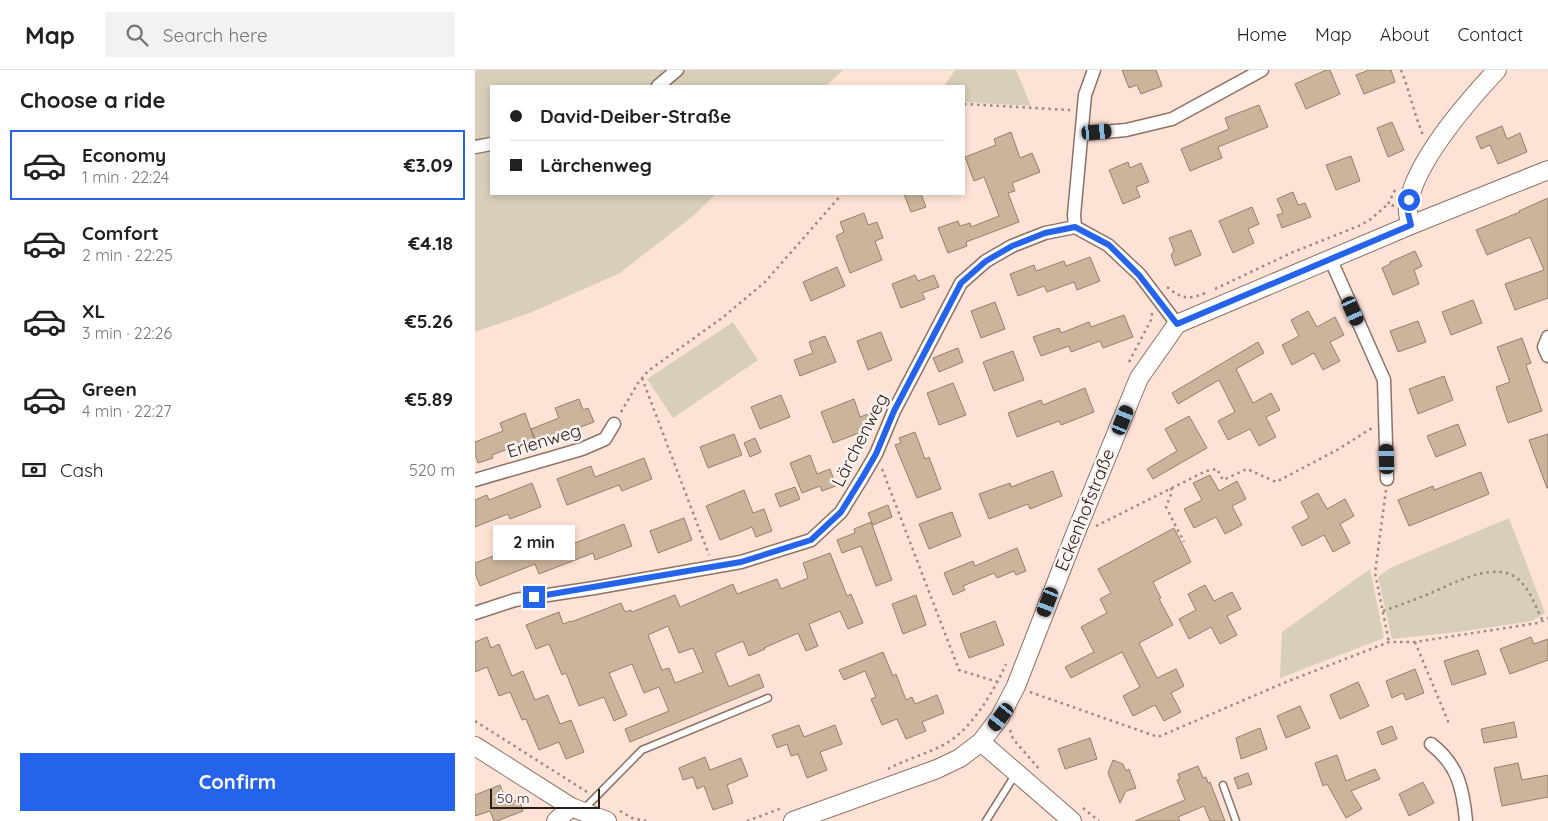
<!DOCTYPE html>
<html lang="en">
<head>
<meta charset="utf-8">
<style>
  :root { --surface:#fff; --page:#f2f2f2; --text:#202124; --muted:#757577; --line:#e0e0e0; --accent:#2563eb }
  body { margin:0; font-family:Quicksand,sans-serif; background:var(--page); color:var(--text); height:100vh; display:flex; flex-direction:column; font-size:19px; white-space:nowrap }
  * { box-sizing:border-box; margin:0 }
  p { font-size:16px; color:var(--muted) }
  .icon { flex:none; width:28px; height:28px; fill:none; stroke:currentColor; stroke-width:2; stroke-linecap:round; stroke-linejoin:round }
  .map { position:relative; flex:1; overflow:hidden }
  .side { display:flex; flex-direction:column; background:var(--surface); width:475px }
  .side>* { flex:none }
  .top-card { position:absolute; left:15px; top:15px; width:475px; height:110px; border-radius:0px; box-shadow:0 2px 8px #0003; display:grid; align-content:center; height:110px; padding:0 20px; background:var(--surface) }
  .scale { position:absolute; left:15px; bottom:12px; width:110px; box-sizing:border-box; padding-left:5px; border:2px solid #291d18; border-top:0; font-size:14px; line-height:18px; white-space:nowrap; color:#291d18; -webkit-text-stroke:4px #fbf4f1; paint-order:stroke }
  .end { position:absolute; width:22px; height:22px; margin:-11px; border:6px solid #2563eb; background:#fff; box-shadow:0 0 0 2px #fff }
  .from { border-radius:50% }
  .bubble { position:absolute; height:35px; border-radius:0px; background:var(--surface); box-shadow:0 2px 8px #0003; font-size:16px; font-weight:800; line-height:35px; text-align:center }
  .car { position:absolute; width:15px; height:30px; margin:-15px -8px; border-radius:6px; box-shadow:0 0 4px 1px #0007; background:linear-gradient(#222 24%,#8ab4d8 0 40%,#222 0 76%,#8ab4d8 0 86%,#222 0) }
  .top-card b { display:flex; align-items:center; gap:18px; height:48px; font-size:19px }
  .top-card b+b { border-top:1px solid var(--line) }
  .top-card i { width:12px; height:12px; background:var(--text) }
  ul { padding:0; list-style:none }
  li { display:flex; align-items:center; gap:15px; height:70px; margin:0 10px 8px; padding:0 10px; border:2px solid transparent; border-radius:0px }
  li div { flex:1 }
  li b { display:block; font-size:19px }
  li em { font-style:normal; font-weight:800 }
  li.current { border-color:var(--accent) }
  li>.icon { width:45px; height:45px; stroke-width:1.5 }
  h2 { padding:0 20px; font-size:22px; line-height:60px }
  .pay { display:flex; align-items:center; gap:12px; height:55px; padding:0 20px; font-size:19px }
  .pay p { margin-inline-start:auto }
  .button { display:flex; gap:10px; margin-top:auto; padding:10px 20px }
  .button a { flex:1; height:58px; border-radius:0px; background:var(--accent); color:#fff; font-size:20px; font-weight:800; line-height:58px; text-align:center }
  header { display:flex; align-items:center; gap:30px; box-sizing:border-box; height:70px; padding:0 25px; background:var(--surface); border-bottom:1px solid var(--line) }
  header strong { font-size:24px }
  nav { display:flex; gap:28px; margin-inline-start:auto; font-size:18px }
  .search { width:350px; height:45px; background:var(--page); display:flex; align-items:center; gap:12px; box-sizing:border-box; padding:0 18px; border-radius:0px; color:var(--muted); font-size:19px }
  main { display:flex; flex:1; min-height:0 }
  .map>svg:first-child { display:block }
  .green { fill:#d7cfba }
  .building { fill:#ccb49c; stroke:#967f68; fill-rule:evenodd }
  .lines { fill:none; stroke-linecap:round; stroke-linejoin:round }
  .lane-casing { stroke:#8f7164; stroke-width:9 }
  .street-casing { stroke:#8f7164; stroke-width:15 }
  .secondary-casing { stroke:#8f7164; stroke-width:20 }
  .path { stroke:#9d8980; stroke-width:2.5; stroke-dasharray:2.5 4; stroke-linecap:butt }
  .lane { stroke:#fff; stroke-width:6 }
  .street { stroke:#fff; stroke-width:12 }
  .secondary { stroke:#fff; stroke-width:18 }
  .route { stroke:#2563eb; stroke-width:6 }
  .labels { text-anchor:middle; stroke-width:5; stroke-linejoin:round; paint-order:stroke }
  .street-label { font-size:18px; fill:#291d18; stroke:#fbf4f1 }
</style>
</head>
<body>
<header>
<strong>Map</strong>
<div class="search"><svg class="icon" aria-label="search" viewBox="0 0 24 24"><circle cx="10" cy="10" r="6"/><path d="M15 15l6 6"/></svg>Search here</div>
<nav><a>Home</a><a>Map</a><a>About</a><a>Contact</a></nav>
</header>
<main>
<section class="side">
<h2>Choose a ride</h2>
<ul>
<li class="current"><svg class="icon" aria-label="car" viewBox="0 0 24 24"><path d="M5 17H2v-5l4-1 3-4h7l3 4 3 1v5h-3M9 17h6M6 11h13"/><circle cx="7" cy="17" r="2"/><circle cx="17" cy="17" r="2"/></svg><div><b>Economy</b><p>1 min · 22:24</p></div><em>€3.09</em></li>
<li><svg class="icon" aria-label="car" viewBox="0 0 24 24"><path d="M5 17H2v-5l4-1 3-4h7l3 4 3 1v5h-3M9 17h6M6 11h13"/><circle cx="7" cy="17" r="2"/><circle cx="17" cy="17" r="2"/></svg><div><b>Comfort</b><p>2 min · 22:25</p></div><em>€4.18</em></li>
<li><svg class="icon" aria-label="car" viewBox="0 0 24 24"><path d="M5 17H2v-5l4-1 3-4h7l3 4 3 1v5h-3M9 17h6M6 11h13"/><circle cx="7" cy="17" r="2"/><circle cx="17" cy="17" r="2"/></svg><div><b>XL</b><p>3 min · 22:26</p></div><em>€5.26</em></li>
<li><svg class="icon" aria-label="car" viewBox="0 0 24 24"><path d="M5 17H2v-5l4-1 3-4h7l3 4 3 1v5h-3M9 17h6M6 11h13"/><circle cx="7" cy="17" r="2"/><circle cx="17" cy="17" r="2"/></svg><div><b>Green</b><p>4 min · 22:27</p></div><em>€5.89</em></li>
</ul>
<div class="pay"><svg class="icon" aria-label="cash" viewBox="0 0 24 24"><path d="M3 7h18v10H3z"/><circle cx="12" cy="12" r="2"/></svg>Cash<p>520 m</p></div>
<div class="button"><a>Confirm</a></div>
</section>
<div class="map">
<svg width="1073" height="751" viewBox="0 0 1073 751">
  <rect width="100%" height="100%" fill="#fee2d6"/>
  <path class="green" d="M0,0H368L351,16H16V124H241L218,146L145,203L57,242L0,262Z
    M480,0H541L556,36L489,32V16H469Z
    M258,252L283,290L198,348L172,309Z
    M1034,448L1070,543L1057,551L983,562L917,569L903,507L915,498Z
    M895,499L909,568L805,608L807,562Z"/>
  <path class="building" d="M647,0H681L687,16L666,24L662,15L654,18Z
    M851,0H855L865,24L831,39L820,14Z
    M894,0H916L920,12L889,24L881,5Z
    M784,35L793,57L743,77L747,88L715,101L706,79L754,59L750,48Z
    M917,52L929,80L913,87L902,58Z
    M1027,56L1032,69L1045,63L1052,82L1023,94L1015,75L1006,79L1001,67Z
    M536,62L545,88L557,83L565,102L537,113L540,121L533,123L544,152L491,172L492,176L473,183L463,158L483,151L485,156L495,153L496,157L524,146L509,107L499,111L490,87L521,75L519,69Z
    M876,86L885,111L861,120L851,95Z
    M653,92L655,98L666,93L674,112L661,117L665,127L648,134L634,100Z
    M818,122L823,135L830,133L836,147L807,158L802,145L808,143L802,129Z
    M429,124H446L451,137L436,142Z
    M1073,128V228L1040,240L1030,214L1069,200L1055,167L1012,185L1001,160L1045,142L1044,141Z
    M777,137L784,154L773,159L779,173L758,183L744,151Z
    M389,143L393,155L402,152L408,168L400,171L407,190L375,203L361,166L369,162L365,152Z
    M716,160L726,185L700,196L696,185L699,181L694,168Z
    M940,181L947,196L939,200L944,214L918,225L907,198L915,194V192Z
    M615,187L625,211L602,220L599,212L572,222L569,216L543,226L535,204L559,195L561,201L589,191L591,196Z
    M362,197L370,216L336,231L328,212Z
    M440,205L443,211L459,205L464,217L447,223L450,229L426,238L417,214Z
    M998,230L1007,253L976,265L967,242Z
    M520,232L530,259L506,268L496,241Z
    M833,241L842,257L860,247L869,265L855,272L865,291L848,300L839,283L817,295L807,275L824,266L816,250Z
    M649,245L658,267L628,278L625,271L596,282L594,276L566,286L558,267L584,258L586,263L614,252L616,257Z
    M943,251L951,272L923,282L915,261Z
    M406,262L417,290L393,300L382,271Z
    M350,266L361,292L325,306L319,290L338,283L334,272Z
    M1047,268L1056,293L1051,295L1067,341L1033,353L1021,317L1035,312L1022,277Z
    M783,272L789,283L761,299L778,333L796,323L805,340L791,347L801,367L784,376L775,359L753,370L743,351L760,342L744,310L703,334L697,323Z
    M483,278L488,292L464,302L458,288Z
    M538,281L549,310L519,321L508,292Z
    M969,306L978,330L943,344L934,319Z
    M478,313L491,345L464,355L452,323Z
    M610,318L619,342L586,355L584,351L542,367L533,343L566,330L568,335Z
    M306,325L315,347L285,359L276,337Z
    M104,329L108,340L113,338L119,352L90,363L89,361L61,371L56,359L84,348L80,338Z
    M379,329L385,347L393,344L399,357L358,373L346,342Z
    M50,343L59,369L17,385L18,388L3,393L0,384V372L28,361L25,353Z
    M714,346L732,378L678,409L672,399L702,381L690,359Z
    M983,354L991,375L961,387L952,366Z
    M440,362L450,389L454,387L466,419L442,428L420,375L426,373L424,368Z
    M259,364L267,385L233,398L225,377Z
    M1073,364V418H1072L1054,370Z
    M280,368L286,382L275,387L269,373Z
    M335,385L342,404L355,399L361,416L347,421L345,416L327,423L315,393Z
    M169,388L177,409L147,421L144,415L92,435L82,409L116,396L120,407Z
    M578,401L587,426L555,439L553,434L514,449L504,424L535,413L536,417Z
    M1006,402L1014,424L934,456L923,430L958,416L959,420Z
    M735,405L744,421L762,411L771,429L757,436L767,455L750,464L741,447L719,458L709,439L727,430L718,413Z
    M57,413L66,437L35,449L33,444L0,457V430L12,425L14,430Z
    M320,417L325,429L305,437L300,424Z
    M269,420L278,443L289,439L297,461L281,467L277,457L245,470L231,436Z
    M843,423L852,439L870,429L879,446L865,454L875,473L858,482L849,465L827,476L817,457L834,448L826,432Z
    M413,435L417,447L398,455L393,443Z
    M477,442L486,466L454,479L444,454Z
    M209,448L217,470L183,483L175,461Z
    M396,452L417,510L401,516L386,476L367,483L362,470L380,463L379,459Z
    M149,454L157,476L120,490L118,483L64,504L60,494L5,516L0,503V493L39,478L42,485L89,466L92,476Z
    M699,458L716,492L678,512L686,528L684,529L698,555L664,573L682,608L701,599L709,616L696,623L706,642L689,651L680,635L658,646L648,626L665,617L647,582L596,608L590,597L619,582L606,557L632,543L625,529L636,523L623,499Z
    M542,478L551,501L541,505L539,501L522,508L519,503L488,516L490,520L478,525L469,503L498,491L500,496Z
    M355,483L372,526L376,524L388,553L373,559L365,541L334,554L343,576L331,581L323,563L289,578L290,579L274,586L268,571L240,583L254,617L284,604L289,617L155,672L150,659L194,641L184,617L169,623L157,594L134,603L152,645L139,651L129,627L104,636L91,603L87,605L74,574L61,579L51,555L84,542L88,554L96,551V552L146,533L150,542L156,540L157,542L200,525L205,537L258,514L262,524L302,509L306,519L333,508L328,493ZM193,556L204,583L218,578L228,602L200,613L194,598L187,600L173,565Z
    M730,515L739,531L757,522L766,539L752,546L762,565L745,574L736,557L714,569L704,549L721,540L713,524Z
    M441,525L451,555L428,564L417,534Z
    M520,551L529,575L494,588L485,564Z
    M12,567L16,578L24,574L37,606L48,601L60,630L73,625L85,654L96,650L109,682L91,689L84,672L64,680L51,649L47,650L35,622L24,626L12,597L0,602V572Z
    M1056,567L1059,574L1073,569V590L1035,604L1025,579Z
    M1003,580L1011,604L977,615L969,591Z
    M408,582L418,606L421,604L431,630L437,627L440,634L462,625L469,643L447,652L451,661L431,669L422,649L407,655L396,629L401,627L390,601L369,610L364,600Z
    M940,599L949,623L931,630L928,623L917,628L911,611Z
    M883,612L894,636L865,649L855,625Z
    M825,636L835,658L811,668L802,646Z
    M1039,652L1042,667L1009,673L1006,659Z
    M324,655L329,667L360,655L367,674L345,682L352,700L332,708L323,684L316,686L312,674L302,678L297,665Z
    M917,656L922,669L907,675L902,662Z
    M785,658L792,679L766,689L761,668Z
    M615,668L622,689L590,699L583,679Z
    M862,685L871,711L900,699L905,709L876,721L887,739L871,748L852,714L848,716L840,693Z
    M230,687L235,700L266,688L273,706L252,715L258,733L238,740L229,716L222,719L218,707L208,710L204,698Z
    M638,690L648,694L651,701L654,699L661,718L651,721L645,733L633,703Z
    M1043,693L1047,710L1073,705V727L1027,736L1019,698Z
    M723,696L728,708L731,707L733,713L735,712L750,751H735L729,736L703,747L705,751H660L710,730L702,710L705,709L703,704Z
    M773,703L777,714L763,719L759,708Z
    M948,712L959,733L934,746L924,724Z
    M25,715L32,733L44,729L48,741L22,751H19L15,741L0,746V725Z"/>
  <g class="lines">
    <g class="lane-casing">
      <path id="lane" d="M748,715L761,751
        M108,740L167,680L293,628
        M511,751L540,705"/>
    </g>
    <g class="street-casing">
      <path id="street" d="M183,16L202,0
        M607,64L651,60L697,49L787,0
        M0,77L16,74
        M600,157L599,145L610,25L619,0
        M855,188L909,310L912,409
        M1073,267L1069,277L1073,286
        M0,410L107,379L130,369L139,354
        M0,543L40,530L119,518L266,492L336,470L366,442L387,408L401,384L419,341L486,213L511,191L537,176L570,163L600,157L633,175L665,205L702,254
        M956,674C983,695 988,718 991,751"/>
    </g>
    <g class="secondary-casing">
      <path id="secondary" d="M936,155C934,149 932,142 933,136C939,93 992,32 1022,0
        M506,672L597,751
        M0,676L96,737L132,751
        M81,751L96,737
        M318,751L462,699L485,688L506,672L525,647L541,616L599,467L664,308L702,254L936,155L1073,100"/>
    </g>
    <path class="path" d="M926,0C935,22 939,44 948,65
      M489,34L595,40
      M919,136L913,134L920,120
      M692,217C707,229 713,230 730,223
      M740,219L816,183L886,155L896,149L913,134
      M654,292L676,250L677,243
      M167,308L234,485
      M146,342L163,313L173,301L247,248L290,212L367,124
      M407,399L484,600L526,613
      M696,418L697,422L691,437L709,472
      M911,420L900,503L914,572
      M621,456L731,401L742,399L748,410L772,399L801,412L862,380L897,358
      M908,541C925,535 942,529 958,522C981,512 1023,489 1045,511C1056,521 1061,539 1068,551
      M940,572L975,656
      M555,622L683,667L811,612L914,572H940L1063,553L1073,548
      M0,651L112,722
      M535,660L538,669L566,701
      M413,699C431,689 452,684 470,674C497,659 519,621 531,594
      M608,738L624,751
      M145,741L157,748L171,751
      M272,751L307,738"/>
    <use href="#lane" class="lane"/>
    <use href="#street" class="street"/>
    <use href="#secondary" class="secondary"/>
  </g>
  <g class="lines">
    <path class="route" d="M59,527L266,492L336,470L366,442L387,408L401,384L419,341L486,213L511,191L537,176L570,163L600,157L634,175L664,205L702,254L936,155L932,139L934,130"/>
  </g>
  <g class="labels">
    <g class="street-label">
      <text transform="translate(385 370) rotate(-63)" y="6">Lärchenweg</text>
      <text transform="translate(69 371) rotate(-17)" y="6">Erlenweg</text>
      <text transform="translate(610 440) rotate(-68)" y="6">Eckenhofstraße</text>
    </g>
  </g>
</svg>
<div class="scale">50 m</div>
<i class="end from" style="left:934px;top:130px"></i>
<i class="end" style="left:59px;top:527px"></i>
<div class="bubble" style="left:18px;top:455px;width:82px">2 min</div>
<i class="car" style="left:622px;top:62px;rotate:85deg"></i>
<i class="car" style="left:878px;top:241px;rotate:156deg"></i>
<i class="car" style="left:648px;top:350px;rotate:22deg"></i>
<i class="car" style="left:912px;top:389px;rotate:358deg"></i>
<i class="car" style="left:573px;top:532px;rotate:201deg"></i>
<i class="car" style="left:526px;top:647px;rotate:217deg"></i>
<div class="top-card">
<b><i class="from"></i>David-Deiber-Straße</b>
<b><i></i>Lärchenweg</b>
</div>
</div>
</main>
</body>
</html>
